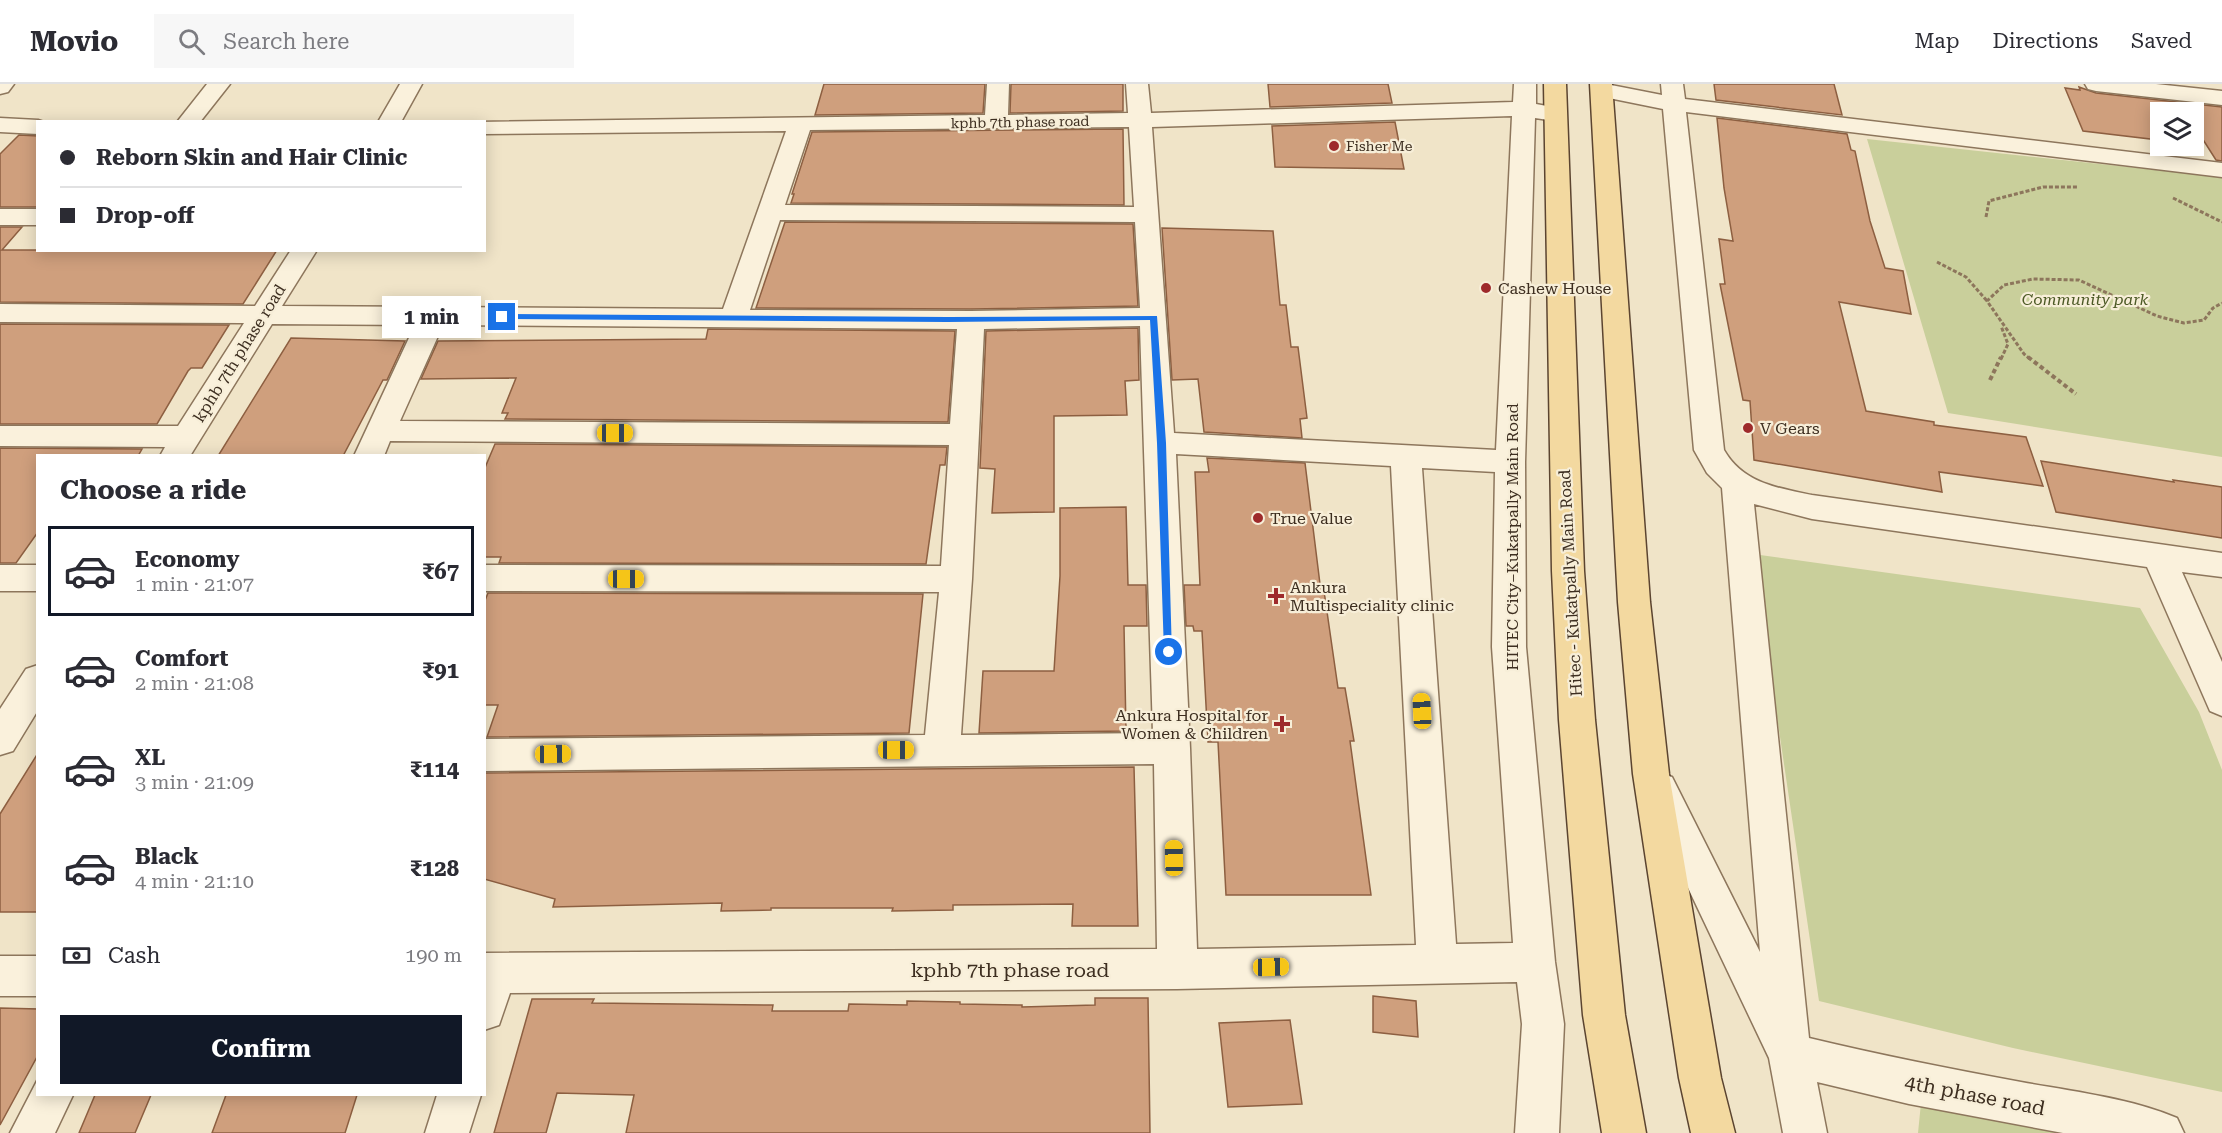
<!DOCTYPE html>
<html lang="en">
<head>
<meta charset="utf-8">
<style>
  :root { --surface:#fff; --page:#f7f7f7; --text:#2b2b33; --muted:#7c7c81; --line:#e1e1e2; --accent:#111827 }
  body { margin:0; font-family:"Roboto Serif",serif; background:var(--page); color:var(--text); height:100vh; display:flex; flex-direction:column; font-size:22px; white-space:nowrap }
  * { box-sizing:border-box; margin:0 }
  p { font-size:20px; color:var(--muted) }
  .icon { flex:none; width:33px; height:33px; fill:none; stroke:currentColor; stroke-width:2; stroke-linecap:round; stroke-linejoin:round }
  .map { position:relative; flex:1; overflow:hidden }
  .details { position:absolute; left:36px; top:370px; width:450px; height:642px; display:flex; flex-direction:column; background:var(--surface); border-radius:0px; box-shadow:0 3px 15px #0003 }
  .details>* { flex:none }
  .guide { position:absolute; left:36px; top:36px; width:450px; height:132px; border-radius:0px; box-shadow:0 3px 15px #0003; display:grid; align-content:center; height:132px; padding:0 24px; background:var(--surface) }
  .controls { position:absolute; left:2150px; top:18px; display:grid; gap:12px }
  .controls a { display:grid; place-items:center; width:54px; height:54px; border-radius:0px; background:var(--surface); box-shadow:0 3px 15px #0003; font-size:30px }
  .end { position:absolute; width:27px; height:27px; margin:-14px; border:8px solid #1a73e8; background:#fff; box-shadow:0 0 0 3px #fff }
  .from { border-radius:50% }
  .bubble { position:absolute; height:42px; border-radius:0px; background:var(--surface); box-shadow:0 3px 15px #0003; font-size:20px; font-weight:700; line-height:42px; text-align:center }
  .car { position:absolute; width:18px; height:36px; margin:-18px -9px; border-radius:8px; box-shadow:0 0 4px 2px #0007; background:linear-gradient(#f5c518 24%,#345 0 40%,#f5c518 0 76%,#345 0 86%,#f5c518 0) }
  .guide b { display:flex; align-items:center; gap:21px; height:57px; font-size:22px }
  .guide b+b { border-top:2px solid var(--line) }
  .guide i { width:15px; height:15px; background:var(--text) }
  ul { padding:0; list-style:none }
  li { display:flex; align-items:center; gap:18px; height:90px; margin:0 12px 9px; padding:0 12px; border:3px solid transparent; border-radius:0px }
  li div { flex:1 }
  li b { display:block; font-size:22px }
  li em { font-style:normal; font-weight:700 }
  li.selected { border-color:var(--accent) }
  li>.icon { width:54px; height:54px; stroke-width:1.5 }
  h2 { padding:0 24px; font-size:27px; line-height:72px }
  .pay { display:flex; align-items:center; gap:15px; height:66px; padding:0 24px; font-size:22px }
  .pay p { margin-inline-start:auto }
  .cta { display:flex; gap:12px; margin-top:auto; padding:12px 24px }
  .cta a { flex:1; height:69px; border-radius:0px; background:var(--accent); color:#fff; font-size:24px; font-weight:700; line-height:69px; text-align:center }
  header { display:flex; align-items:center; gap:36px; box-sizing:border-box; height:84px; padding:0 30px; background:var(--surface); border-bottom:2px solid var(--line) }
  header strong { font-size:28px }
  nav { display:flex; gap:33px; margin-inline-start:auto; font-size:21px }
  .search { width:420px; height:54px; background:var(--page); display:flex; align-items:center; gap:15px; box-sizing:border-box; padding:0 21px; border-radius:0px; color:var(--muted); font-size:22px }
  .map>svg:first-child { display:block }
  .green { fill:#c9cf9b }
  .building { fill:#cf9f7d; stroke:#8d5f41; stroke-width:1.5 }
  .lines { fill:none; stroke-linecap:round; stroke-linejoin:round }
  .minor-casing { stroke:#8d765c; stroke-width:3 }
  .major-casing { stroke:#5b4430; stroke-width:3 }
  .path-far1 { stroke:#8d765c; stroke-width:3; stroke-dasharray:4 2; stroke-linecap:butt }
  .path { stroke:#8d765c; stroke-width:4; stroke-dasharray:4.5 3; stroke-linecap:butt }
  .minor { fill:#faf1dc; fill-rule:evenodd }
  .major { fill:#f3d9a0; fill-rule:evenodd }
  .route { fill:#1a73e8 }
  .poi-dot { fill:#9e2a2b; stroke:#f7eed8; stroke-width:2 }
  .labels { text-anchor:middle; stroke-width:4.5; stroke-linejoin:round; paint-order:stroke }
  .far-street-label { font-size:14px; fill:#3d2e20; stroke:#f7eed8 }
  .far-poi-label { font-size:14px; fill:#3d2e20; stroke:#f7eed8; text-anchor:start }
  .poi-label { font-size:16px; fill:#3d2e20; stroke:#f7eed8; text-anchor:start }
  .park-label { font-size:16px; font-style:italic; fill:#4d5a26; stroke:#f7eed8 }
  .street-label { font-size:16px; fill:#3d2e20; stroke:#f7eed8 }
  .near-street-label { font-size:20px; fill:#3d2e20; stroke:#f7eed8 }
</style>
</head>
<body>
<header>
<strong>Movio</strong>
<div class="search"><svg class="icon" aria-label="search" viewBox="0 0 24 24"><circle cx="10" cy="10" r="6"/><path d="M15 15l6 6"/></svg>Search here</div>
<nav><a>Map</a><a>Directions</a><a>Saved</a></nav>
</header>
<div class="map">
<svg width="2222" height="1049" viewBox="0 0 2222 1049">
  <rect width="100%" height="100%" fill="#f0e4c8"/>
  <path class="green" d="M1867,55L2222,93V373L1948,329Z
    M1753,470L2140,524L2199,628L2222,686V1008L2013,964L1819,917Z
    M1921,1019L2059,1049H1918Z"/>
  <path class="building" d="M824,0H985L983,29L815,31Z
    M1011,0H1123V27L1010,29Z
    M1268,0H1388L1392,19L1270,23Z
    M1714,0H1834L1842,31L1716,16Z
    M2079,3L2096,9L2222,23V77L2216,76L2202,54L2193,53V28H2160V49L2155,48L2159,56L2083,47L2065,4L2080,6Z
    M1717,34L1847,50L1851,66L1855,67L1870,137L1885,184L1903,187L1911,230L1839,218L1866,327L1934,338V341L2026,353L2043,402L1939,388L1942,408L1754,376L1750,317L1743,316L1720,200H1725L1719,155L1733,157L1724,104Z
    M1395,38L1404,85L1275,83L1272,42Z
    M1123,45L1124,121L791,119L794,110H792L812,48Z
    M19,51L38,52V123H0V70Z
    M785,138L1133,140L1138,222L971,225L756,224Z
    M0,143H22L2,166H277L243,220L0,218Z
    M1162,144L1273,147L1280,221H1286L1291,263H1298L1307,334L1300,335L1302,354L1204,348L1198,295L1172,296Z
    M0,240L229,241L202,284H191L188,287L157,340H0Z
    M1138,244L1139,296L1125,297L1127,331L1054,332V428L992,429L995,385L980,384L986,247Z
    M708,245L955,247L948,338L505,335L508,329H502L516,294L421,295L438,257L706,255Z
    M291,254L405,257L387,296H383L343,372H218Z
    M495,360L947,363L945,381H940L926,480L499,479L501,473H484V386Z
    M0,364L142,365L138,372H38V448L16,479H0Z
    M1207,374L1305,379L1320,500H1323L1338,604H1345L1354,657H1350L1371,811H1226L1218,658H1208L1202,547H1194L1193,542H1186L1184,501H1200L1195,388H1209Z
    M2041,377L2174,398L2173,396L2222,403V454L2056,428Z
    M1126,423L1128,501H1146L1147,542H1124L1126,647L979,649L983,587H1054L1060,492V424Z
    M488,509L923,510L909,649L487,653L498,621H484V519Z
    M38,669V828H0V730Z
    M1134,683L1138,842H1072L1073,820L953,821V826L892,827L893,824H771V826L721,827L722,819L553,823L555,815L484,795V689Z
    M1373,912L1416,917L1418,953L1373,948Z
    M1095,914H1148L1150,1049H626L634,1011L557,1009L546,1049H494L532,915H594L592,919L773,921L772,927H848L849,920L907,921V917L960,918V920L1022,921V923L1095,921Z
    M0,924L38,925V971L0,1041Z
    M1290,936L1302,1020L1228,1023L1219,939Z
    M95,1011H151L135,1049H79Z
    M226,1011H357L345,1049H212Z"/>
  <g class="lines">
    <g class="minor-casing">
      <path id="minor" d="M0,0H14L8,8L0,10Z
        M207,0H230L200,38H177Z
        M400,0H422L401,38H378Z
        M987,0H1009L1008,31L1128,29L1126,0H1148L1151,29L1513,18L1514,0H1536V20L1563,25L1566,30L1563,35L1555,37L1535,34L1525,378L1526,563L1555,878L1564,940L1559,1049H1515L1522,940L1517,898L1177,905L510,909L499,941L484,946V869L1157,865L1154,680L484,687V655L925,651L939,508L484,507V481L941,482L949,361L390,357L384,372H354L415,241L272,240L190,372H160L165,363L0,362V342H178L244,239L0,238V220L255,222L291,166H317L282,222L723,225L786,47L484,50V38H478L985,31ZM1512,32L1496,366L1174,349L1152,43ZM1129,43L1134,123L785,121L810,46ZM780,136L1135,138L1140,224L971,227L750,226ZM443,241L957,245L950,340L400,337ZM1140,242L1153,649L961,651L972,495L984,245ZM1176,370L1391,382L1416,861L1197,865L1190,664ZM1422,384L1495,388L1492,563L1513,859L1456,860Z
        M1606,0L1662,11L1661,0H1683L1685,15L2222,79V93L1686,28L1724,366C1743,399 1777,404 1812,411L2222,469V493L2182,488L2222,578V632L2210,627L2147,483L1812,435L1754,420L1809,954C1880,971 1950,985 2021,998C2071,1007 2130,1014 2177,1034L2184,1049H2063L1909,1020L1817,998L1827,1049H1783L1769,974L1641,705L1646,693L1659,689L1672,693L1760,868L1722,404L1707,389L1694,366L1663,25L1594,11L1591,6L1594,1Z
        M2085,0H2156L2222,7V21L2096,7L2088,5Z
        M0,34L38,36L44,38H38V50L0,48Z
        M0,125H38V141H0Z
        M0,481H38V507H0Z
        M38,581V626L13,667L0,671V625L26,585Z
        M0,872H38V912H0Z
        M38,995V1011H73L55,1049H10Z
        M437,1011H481L469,1049H425Z"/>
    </g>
    <g class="major-casing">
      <path id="major" d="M1544,0H1566L1584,487L1595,636L1625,931L1646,1049H1602L1583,931L1559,636L1552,487Z
        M1590,0H1612L1650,518L1669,690L1721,994L1735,1049H1691L1679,994L1633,690L1618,518Z"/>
    </g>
    <path class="path-far1" d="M2173,114L2222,138
      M1986,133L1989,117L2043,103H2078
      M1937,178L1966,193L1987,217
      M2001,275L2008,260L2001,242
      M2030,275L2024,270L1987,217L2004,201L2033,195L2079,196L2157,232L2184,239L2204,236L2213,224L2222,219"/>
    <path class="path" d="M2028,273L2076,310
      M1990,296L2001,273"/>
    <use href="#minor" class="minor"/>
    <use href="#major" class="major"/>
  </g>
  <path class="route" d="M502,230L947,233L1157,232L1166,359L1172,571H1165L1164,568L1157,359L1150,236L947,238L500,235V231Z"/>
  <g class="poi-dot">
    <circle cx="1334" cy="62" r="6"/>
    <circle cx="1486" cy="204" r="6"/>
    <circle cx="1748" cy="344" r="6"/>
    <circle cx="1258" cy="434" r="6"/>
    <path d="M1273 503h6v6h6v6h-6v6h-6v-6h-6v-6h6z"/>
    <path d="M1279 631h6v6h6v6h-6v6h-6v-6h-6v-6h6z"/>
  </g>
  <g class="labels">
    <g class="far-street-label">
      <text transform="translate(1020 38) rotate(-1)" y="5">kphb 7th phase road</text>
    </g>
    <g class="far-poi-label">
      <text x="1346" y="67">Fisher Me</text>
    </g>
    <g class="poi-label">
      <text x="1498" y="210">Cashew House</text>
      <text x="1760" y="350">V Gears</text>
      <text x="1270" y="440">True Value</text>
      <text x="1290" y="509">Ankura<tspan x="1290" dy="18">Multispeciality clinic</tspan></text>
      <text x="1268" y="637" text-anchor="end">Ankura Hospital for<tspan x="1268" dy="18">Women &amp; Children</tspan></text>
    </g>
    <g class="park-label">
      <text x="2085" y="221">Community park</text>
    </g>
    <g class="street-label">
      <text transform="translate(239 269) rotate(-58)" y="6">kphb 7th phase road</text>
      <text transform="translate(1512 453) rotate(-90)" y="6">HITEC City–Kukatpally Main Road</text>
      <text transform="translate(1570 499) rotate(-93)" y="6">Hitec - Kukatpally Main Road</text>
    </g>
    <g class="near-street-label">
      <text x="1010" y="893">kphb 7th phase road</text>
      <text transform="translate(1975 1011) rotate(11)" y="7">4th phase road</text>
    </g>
  </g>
</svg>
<div class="controls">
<a><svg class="icon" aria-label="layers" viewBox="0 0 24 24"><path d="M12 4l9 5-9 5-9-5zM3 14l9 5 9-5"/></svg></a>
</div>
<i class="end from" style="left:1169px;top:568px"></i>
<i class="end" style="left:502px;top:233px"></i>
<div class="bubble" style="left:382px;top:212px;width:99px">1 min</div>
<i class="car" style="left:615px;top:349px;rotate:90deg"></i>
<i class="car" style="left:626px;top:495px;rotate:90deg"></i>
<i class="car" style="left:1422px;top:627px;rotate:357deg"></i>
<i class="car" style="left:896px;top:666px;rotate:90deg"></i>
<i class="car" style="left:553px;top:670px;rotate:89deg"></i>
<i class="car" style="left:1174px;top:774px;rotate:359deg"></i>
<i class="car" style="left:1271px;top:883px;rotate:89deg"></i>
<div class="guide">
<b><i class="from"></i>Reborn Skin and Hair Clinic</b>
<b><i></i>Drop-off</b>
</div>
<section class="details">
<h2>Choose a ride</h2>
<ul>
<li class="selected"><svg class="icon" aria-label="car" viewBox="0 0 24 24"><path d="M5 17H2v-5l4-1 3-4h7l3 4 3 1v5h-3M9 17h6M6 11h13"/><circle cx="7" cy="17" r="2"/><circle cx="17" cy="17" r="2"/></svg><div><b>Economy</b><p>1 min · 21:07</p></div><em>₹67</em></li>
<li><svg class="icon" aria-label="car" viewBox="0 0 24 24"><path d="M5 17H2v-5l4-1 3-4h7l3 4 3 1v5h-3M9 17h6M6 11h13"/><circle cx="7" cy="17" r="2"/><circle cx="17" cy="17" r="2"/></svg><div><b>Comfort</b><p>2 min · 21:08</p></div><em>₹91</em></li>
<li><svg class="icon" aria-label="car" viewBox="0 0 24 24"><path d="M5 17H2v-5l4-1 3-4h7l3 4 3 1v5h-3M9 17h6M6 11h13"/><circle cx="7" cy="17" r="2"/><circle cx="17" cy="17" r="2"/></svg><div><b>XL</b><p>3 min · 21:09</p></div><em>₹114</em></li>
<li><svg class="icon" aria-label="car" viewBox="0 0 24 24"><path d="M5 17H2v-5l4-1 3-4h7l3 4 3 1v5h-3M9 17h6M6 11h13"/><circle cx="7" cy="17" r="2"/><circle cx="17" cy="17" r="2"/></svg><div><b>Black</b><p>4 min · 21:10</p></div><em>₹128</em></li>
</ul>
<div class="pay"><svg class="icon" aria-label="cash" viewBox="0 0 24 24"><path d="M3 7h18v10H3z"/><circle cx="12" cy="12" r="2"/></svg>Cash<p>190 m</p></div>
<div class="cta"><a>Confirm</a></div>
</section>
</div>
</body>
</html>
